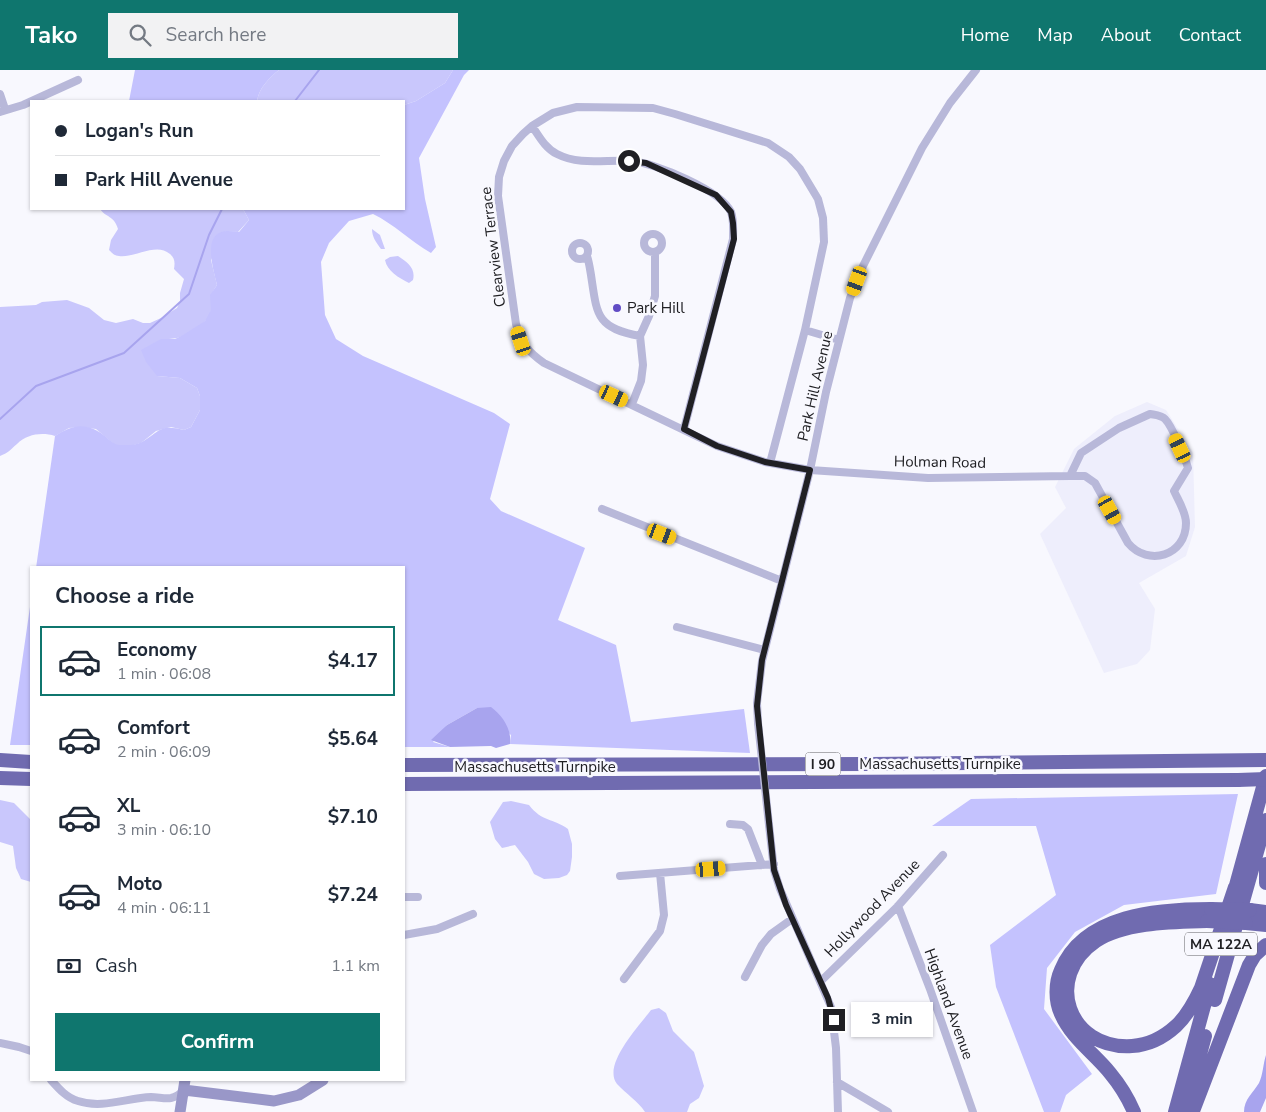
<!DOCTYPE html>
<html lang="en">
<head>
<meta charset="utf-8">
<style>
  :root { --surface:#fff; --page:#f2f2f3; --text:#1f2937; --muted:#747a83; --line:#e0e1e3; --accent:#0f766e }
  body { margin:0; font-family:"Nunito Sans",sans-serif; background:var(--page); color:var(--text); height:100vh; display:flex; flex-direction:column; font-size:19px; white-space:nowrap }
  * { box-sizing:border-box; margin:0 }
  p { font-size:16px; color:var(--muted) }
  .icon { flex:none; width:28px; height:28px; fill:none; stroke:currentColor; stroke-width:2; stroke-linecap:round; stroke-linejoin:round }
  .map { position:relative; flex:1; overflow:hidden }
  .details { position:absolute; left:30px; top:496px; width:375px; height:515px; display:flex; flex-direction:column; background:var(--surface); border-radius:0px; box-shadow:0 1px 4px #0004 }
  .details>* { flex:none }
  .banner { position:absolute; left:30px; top:30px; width:375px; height:110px; border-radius:0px; box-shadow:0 1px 4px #0004; display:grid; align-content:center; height:110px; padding:0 25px; background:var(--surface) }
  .end { position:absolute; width:22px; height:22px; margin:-11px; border:6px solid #202024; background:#fff; box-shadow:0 0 0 2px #fff }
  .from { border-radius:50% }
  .bubble { position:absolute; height:35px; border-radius:0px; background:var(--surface); box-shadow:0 1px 4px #0004; font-size:16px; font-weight:700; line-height:35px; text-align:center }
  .car { position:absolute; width:15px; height:30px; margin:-15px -8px; border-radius:6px; box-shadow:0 0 4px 1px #0007; background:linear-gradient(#f5c518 24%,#345 0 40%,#f5c518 0 76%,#345 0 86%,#f5c518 0) }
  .banner b { display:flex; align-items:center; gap:18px; height:48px; font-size:19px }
  .banner b+b { border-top:1px solid var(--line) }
  .banner i { width:12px; height:12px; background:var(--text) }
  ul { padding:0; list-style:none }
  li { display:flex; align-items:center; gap:15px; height:70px; margin:0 10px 8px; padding:0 15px; border:2px solid transparent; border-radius:0px }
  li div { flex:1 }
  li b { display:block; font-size:19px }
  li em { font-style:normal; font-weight:700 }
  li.selected { border-color:var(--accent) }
  li>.icon { width:45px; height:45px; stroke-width:1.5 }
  h2 { padding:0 25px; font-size:22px; line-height:60px }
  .pay { display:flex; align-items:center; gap:12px; height:55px; padding:0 25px; font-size:19px }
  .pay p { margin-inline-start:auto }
  .button { display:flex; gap:10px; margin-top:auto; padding:10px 25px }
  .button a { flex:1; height:58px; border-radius:0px; background:var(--accent); color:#fff; font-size:20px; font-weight:700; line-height:58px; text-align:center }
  header { display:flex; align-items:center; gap:30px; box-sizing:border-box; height:70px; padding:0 25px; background:var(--accent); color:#fff }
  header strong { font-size:24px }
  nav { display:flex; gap:28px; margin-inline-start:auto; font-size:18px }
  .search { width:350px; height:45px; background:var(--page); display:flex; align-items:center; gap:12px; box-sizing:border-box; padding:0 18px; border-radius:0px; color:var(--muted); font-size:19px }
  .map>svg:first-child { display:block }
  .built { fill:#eeeefc }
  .green { fill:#c9c7fc }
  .forest { fill:#c4c2fe }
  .water { fill:#a8a4ee }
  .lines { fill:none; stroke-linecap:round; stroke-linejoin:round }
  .stream { stroke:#a8a4ee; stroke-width:2 }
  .street { stroke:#b8b8d9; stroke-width:8 }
  .secondary { stroke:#9997c8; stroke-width:11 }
  .highway { stroke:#706bb0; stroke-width:14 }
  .street-bridge { stroke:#b8b8d9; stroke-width:8 }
  .highway-bridge { stroke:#706bb0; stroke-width:14 }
  .route { stroke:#202024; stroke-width:6 }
  .poi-dot { fill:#614cc5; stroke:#f8f8fe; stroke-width:2 }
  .labels { text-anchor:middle; stroke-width:5; stroke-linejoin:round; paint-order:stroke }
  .shield { fill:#f8f8fe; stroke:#616165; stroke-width:1 }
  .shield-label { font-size:14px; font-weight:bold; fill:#202024 }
  .street-label { font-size:15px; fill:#202024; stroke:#f8f8fe }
  .poi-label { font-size:15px; fill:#202024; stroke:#f8f8fe; text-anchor:start }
</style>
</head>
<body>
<header>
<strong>Tako</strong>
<div class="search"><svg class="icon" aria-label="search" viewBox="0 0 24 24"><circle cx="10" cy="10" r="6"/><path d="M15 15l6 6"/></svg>Search here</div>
<nav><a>Home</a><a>Map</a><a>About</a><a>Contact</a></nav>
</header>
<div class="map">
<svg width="1266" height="1042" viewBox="0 0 1266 1042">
  <rect width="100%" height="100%" fill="#f8f8fe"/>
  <path class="built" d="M1147,332L1166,340L1193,383L1195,457L1186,486L1139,513L1155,539L1150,580L1137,594L1104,603L1040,464L1066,438L1055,417L1074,379L1115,346Z"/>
  <path class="green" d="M279,0H453L445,13L416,31L404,35V31H257C259,18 269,8 279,0Z
    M100,139H243L249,150L238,162L226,161L211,190L217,215C207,230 213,227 211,241C209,253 188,265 177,268C172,269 166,269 161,269L157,306L180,308L197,318L200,326V340L191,357L184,360L171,357L156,361L141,373L134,375H115L96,359L81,357L69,358L55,366C42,362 27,364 17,374C10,380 8,383 0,386V237L36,235L42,232L67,230L89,238L104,250L116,253L133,249L143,253H150L161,248L177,238L180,231V223L184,209L174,199C175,193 175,188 170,184C156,172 136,188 119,186C115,186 112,183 109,180L111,170L118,159C114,145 106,148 100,139Z
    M372,159L380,165L385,179H381C376,172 372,167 372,159Z
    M398,186C407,192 416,198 413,210L409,213C399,208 387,201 385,190L390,187Z
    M0,730L14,733L31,750V812L21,809L16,798L13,776L0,772Z
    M511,731L529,735C542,752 553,748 568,759L572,774V787L570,801L567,805L559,808L544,809L534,804L528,792L515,775L502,778L495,769L490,752L503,732Z
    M659,938L666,943L673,961L694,982L704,1016L699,1028L690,1034L687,1042H645C638,1031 626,1024 617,1014C602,995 639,956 651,940Z"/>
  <path class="forest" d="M135,0H279C269,8 259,18 257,31H129Z
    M453,0H469L464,5L419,88L425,129L436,177L431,183C410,171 394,154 373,144L349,151L329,173L321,192L325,245L336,269L363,286L494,343L510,354L490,429L501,441L585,478L558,550L616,575L631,652L744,639L750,683L510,674L511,665L477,638L447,655L433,672L450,677H404V498H36L55,366C74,354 87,352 106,367C110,370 113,374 119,375C126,375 135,376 142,372C161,361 159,354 184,360L191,357L200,340V326L197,318L180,308L157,306L146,292L141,280L161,269H175L183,265L205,251L211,240L210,225L217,215C214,202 204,171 219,163C225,160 232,161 239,162L249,150L243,139H404V35L416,31L445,13Z
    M31,530V675H10Z
    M1238,724L1216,824L1124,835L1075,862L1047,898L1044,939L1092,1004L1066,1025L1060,1042H1044L996,917L990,875L1056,825L1036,756H932L971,729Z"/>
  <path class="water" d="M491,637C502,645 512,659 510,674L496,678L491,676L450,677L431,670L447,655L477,638Z
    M1266,985V1028L1260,1042H1244C1244,1029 1253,1023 1259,1013C1263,1005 1263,994 1266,985Z"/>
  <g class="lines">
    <path class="stream" d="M295,31L319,0
      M0,349L36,316L124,283L189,224L209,165L222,139"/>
    <path class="street" d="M0,24L5,39
      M0,42L23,35L78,10
      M532,56C539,66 545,78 557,84C580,96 607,89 632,91C655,93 721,120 731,142C734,150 733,160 733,169L684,359
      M644 173a9 9 0 1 1 18 0a9 9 0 1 1-18 0Z
      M572 181a8 8 0 1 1 16 0a8 8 0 1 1-16 0Z
      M587,186C589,192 590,199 591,205C597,245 596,258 640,266
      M805,260L824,172L823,148L818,129L800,99L789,87L768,73L675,44L653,38L577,37L553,43L532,56L523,64L512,76L504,91L499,107L498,126L516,254C522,274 527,281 544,293L717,376L765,392L810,400L928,408L1070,406
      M632,334L641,311L643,295L640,266L649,246L655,226V182
      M1150,344C1155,345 1161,345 1165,349C1172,356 1185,387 1188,398L1174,421C1178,430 1186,442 1186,453C1186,486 1148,497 1128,473L1095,413L1085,406H1070L1081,383L1119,358Z
      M770,393L805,260L839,270
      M602,439L782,511
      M677,557L764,580
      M758,653L757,633L762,591L810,400L826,322L850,228L863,196L922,78L950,33L976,0
      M730,754L743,755L748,759L762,795
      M769,755L774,800L780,819L831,937L836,978L838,1042
      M620,806L774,794
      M404,827H418
      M898,836L930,919L973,1042
      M404,865L437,859L473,844
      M745,907L762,875L771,864L792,849
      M624,909L660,861L664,845L660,803
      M821,911L898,836L943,785
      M0,973L19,977L31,981
      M51,1010C59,1019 67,1028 78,1031C102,1039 127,1028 151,1027C158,1027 165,1029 171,1028C176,1027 180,1024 184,1020
      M837,1012L888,1042"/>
    <path class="secondary" d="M184,1020L274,1031L299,1025L323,1010
      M180,1042L185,1010"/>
    <path class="highway" d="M0,690L31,692
      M404,695L871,694L1266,690
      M0,708L31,709
      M404,714L1238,710
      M1266,794V813
      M1233,826L1266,706
      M1250,840L1266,842
      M1207,851C1174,852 1124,852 1096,871C1043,907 1068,980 1132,976C1148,975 1164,967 1176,956C1187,946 1195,931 1201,918L1235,817
      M1246,853L1266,855
      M1215,930L1266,750
      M1186,1036L1205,966
      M1193,1041L1249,895L1255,885L1266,875
      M1134,1042C1128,1028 1120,1015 1110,1003C1094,983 1072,969 1061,944C1055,931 1055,913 1061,900C1084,844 1159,839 1211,839
      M1175,1042L1210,914"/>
    <path class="street-bridge" d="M758,653L769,755"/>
    <path class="highway-bridge" d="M1238,710L1266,709
      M1211,839L1250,840
      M1207,851L1246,853"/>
  </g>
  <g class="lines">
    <path class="route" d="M629,91L646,93L716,125L731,142L733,153L734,169L684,359L717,376L765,392L810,400L762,590L757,636L774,800L786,835L828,928L834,950"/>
  </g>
  <circle class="poi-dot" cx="617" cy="238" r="5"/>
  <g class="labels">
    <g class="shield">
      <rect x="805.5" y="682.5" width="35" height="23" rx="4"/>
      <rect x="1185" y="862.5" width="72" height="23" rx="4"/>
    </g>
    <g class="shield-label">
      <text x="823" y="699">I 90</text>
      <text x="1221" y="879">MA 122A</text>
    </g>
    <g class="street-label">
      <text transform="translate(493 177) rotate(-97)" y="5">Clearview Terrace</text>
      <text transform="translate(815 316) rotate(-77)" y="5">Park Hill Avenue</text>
      <text transform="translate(940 392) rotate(1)" y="5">Holman Road</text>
      <text x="940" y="699">Massachusetts Turnpike</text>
      <text x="535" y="702">Massachusetts Turnpike</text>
      <text transform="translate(872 838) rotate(-46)" y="5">Hollywood Avenue</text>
      <text transform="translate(949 934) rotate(70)" y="5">Highland Avenue</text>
    </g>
    <g class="poi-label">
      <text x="627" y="243">Park Hill</text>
    </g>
  </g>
</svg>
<i class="end from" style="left:629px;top:91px"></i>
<i class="end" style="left:834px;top:950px"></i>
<div class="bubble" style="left:851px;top:932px;width:82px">3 min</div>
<i class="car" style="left:857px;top:211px;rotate:200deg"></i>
<i class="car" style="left:521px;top:271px;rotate:342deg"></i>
<i class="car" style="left:614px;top:326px;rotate:115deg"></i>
<i class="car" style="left:1180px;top:378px;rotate:335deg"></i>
<i class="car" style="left:1110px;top:440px;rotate:151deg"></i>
<i class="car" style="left:662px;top:464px;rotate:111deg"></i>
<i class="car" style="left:711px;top:799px;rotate:86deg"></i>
<div class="banner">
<b><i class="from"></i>Logan's Run</b>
<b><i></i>Park Hill Avenue</b>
</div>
<section class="details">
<h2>Choose a ride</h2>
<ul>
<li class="selected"><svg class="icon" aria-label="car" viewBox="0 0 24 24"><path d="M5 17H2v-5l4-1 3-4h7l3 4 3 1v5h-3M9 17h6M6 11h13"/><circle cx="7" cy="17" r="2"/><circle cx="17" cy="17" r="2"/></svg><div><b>Economy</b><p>1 min · 06:08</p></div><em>$4.17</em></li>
<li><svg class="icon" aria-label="car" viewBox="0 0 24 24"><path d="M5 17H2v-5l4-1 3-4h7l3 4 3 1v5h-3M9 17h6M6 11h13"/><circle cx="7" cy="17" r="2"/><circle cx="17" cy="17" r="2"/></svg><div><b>Comfort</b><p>2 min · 06:09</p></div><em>$5.64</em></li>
<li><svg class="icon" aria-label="car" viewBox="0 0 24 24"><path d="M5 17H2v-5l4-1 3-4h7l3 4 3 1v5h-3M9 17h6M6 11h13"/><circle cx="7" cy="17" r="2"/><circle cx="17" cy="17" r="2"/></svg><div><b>XL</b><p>3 min · 06:10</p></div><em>$7.10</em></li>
<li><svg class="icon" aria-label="car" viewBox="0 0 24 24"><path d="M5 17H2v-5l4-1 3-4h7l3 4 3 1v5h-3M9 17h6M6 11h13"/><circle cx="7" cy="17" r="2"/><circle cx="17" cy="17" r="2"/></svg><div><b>Moto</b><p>4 min · 06:11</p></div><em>$7.24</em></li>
</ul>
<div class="pay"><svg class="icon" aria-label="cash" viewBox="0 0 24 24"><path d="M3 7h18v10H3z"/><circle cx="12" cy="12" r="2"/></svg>Cash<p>1.1 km</p></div>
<div class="button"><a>Confirm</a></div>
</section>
</div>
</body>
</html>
